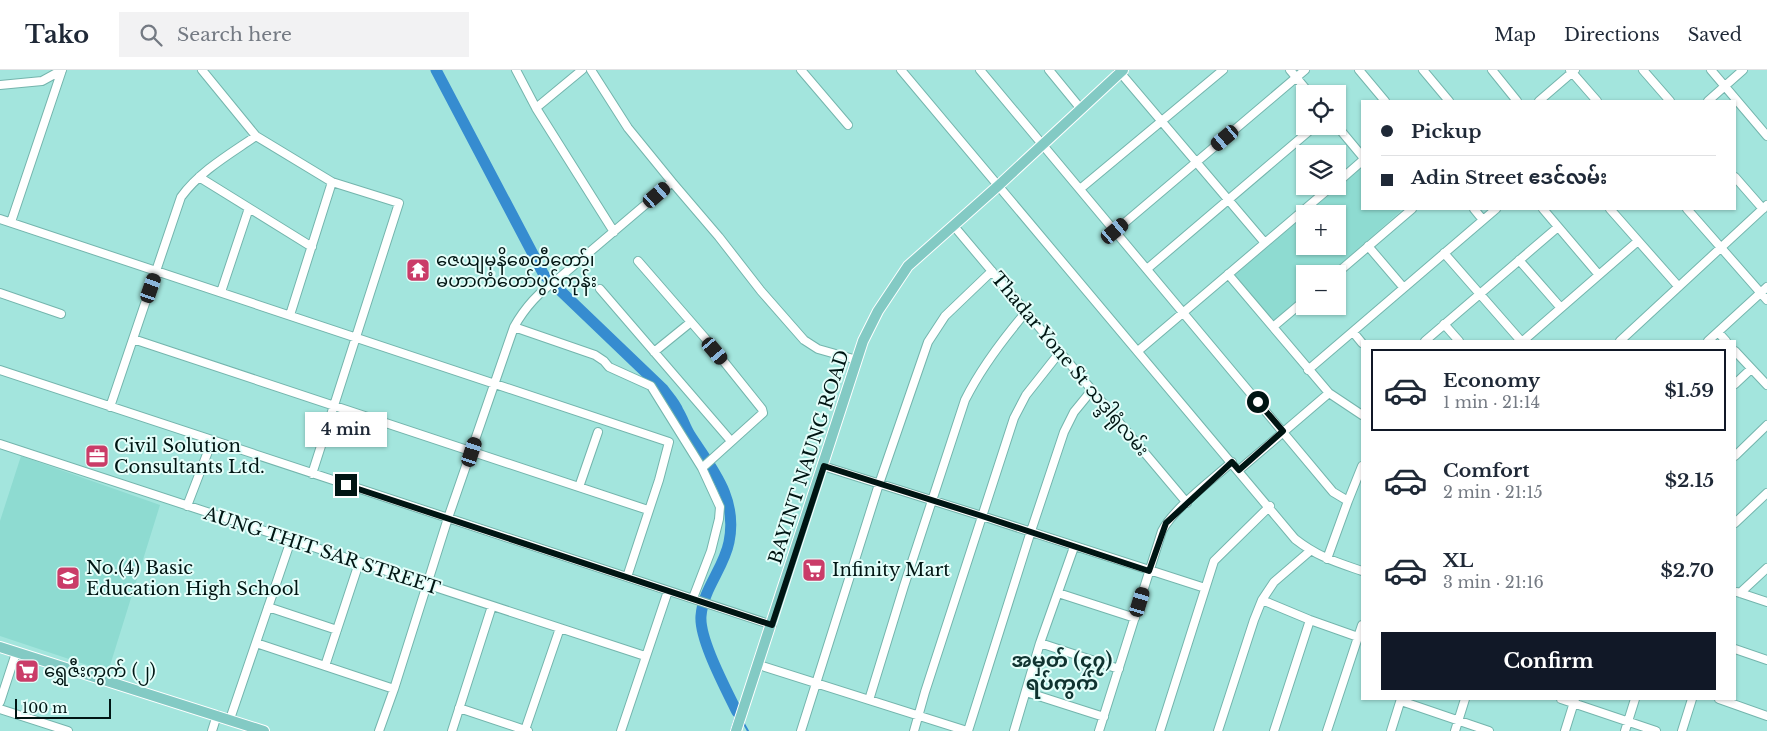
<!DOCTYPE html>
<html lang="en">
<head>
<meta charset="utf-8">
<style>
  :root { --surface:#fff; --page:#f2f2f3; --text:#1f2937; --muted:#747a83; --line:#e0e1e3; --accent:#111827 }
  body { margin:0; font-family:"Libre Baskerville","Noto Sans Myanmar",serif; background:var(--page); color:var(--text); height:100vh; display:flex; flex-direction:column; font-size:19px; white-space:nowrap }
  * { box-sizing:border-box; margin:0 }
  p { font-size:16px; color:var(--muted) }
  .icon { flex:none; width:28px; height:28px; fill:none; stroke:currentColor; stroke-width:2; stroke-linecap:round; stroke-linejoin:round }
  .map { position:relative; flex:1; overflow:hidden }
  .side { position:absolute; left:1361px; top:270px; width:375px; height:360px; display:flex; flex-direction:column; background:var(--surface); border-radius:0px; box-shadow:0 1px 4px #0004 }
  .side>* { flex:none }
  .guide { position:absolute; left:1361px; top:30px; width:375px; height:110px; border-radius:0px; box-shadow:0 1px 4px #0004; display:grid; align-content:center; height:110px; padding:0 20px; background:var(--surface) }
  .fabs { position:absolute; left:1296px; top:15px; display:grid; gap:10px }
  .fabs a { display:grid; place-items:center; width:50px; height:50px; border-radius:0px; background:var(--surface); box-shadow:0 1px 4px #0004; font-size:25px }
  .scale { position:absolute; left:15px; bottom:12px; width:96px; box-sizing:border-box; padding-left:5px; border:2px solid #001513; border-top:0; font-size:14px; line-height:18px; white-space:nowrap; color:#001513; -webkit-text-stroke:4px #e4fefa; paint-order:stroke }
  .end { position:absolute; width:22px; height:22px; margin:-11px; border:6px solid #001513; background:#fff; box-shadow:0 0 0 2px #fff }
  .from { border-radius:50% }
  .bubble { position:absolute; height:35px; border-radius:0px; background:var(--surface); box-shadow:0 1px 4px #0004; font-size:16px; font-weight:700; line-height:35px; text-align:center }
  .car { position:absolute; width:15px; height:30px; margin:-15px -8px; border-radius:6px; box-shadow:0 0 4px 1px #0007; background:linear-gradient(#222 24%,#8ab4d8 0 40%,#222 0 76%,#8ab4d8 0 86%,#222 0) }
  .guide b { display:flex; align-items:center; gap:18px; height:48px; font-size:19px }
  .guide b+b { border-top:1px solid var(--line) }
  .guide i { width:12px; height:12px; background:var(--text) }
  ul { padding:9px 0 0; list-style:none }
  li { display:flex; align-items:center; gap:15px; height:82px; margin:0 10px 8px; padding:0 10px; border:2px solid transparent; border-radius:0px }
  li div { flex:1 }
  li b { display:block; font-size:19px }
  li em { font-style:normal; font-weight:700 }
  li.active { border-color:var(--accent) }
  li>.icon { width:45px; height:45px; stroke-width:1.5 }
  .button { display:flex; gap:10px; margin-top:auto; padding:10px 20px }
  .button a { flex:1; height:58px; border-radius:0px; background:var(--accent); color:#fff; font-size:20px; font-weight:700; line-height:58px; text-align:center }
  header { display:flex; align-items:center; gap:30px; box-sizing:border-box; height:70px; padding:0 25px; background:var(--surface); border-bottom:1px solid var(--line) }
  header strong { font-size:24px }
  nav { display:flex; gap:28px; margin-inline-start:auto; font-size:18px }
  .search { width:350px; height:45px; background:var(--page); display:flex; align-items:center; gap:12px; box-sizing:border-box; padding:0 18px; border-radius:0px; color:var(--muted); font-size:19px }
  .map>svg:first-child { display:block }
  .built { fill:#8edbd1 }
  .lines { fill:none; stroke-linecap:round; stroke-linejoin:round }
  .stream { stroke:#368cd0; stroke-width:2 }
  .river { stroke:#368cd0; stroke-width:11 }
  .minor-casing { stroke:#74b5ad; stroke-width:10 }
  .major-casing { stroke:#fff; stroke-width:12 }
  .minor { stroke:#fff; stroke-width:8 }
  .major { stroke:#83cac4; stroke-width:10 }
  .route { stroke:#001513; stroke-width:6 }
  .labels { text-anchor:middle; stroke-width:4; stroke-linejoin:round; paint-order:stroke }
  .poi-label { font-size:18px; fill:#001513; stroke:#e4fefa; text-anchor:start }
  .street-label { font-size:18px; fill:#001513; stroke:#e4fefa }
  .quarter-label { font-size:20px; font-weight:bold; fill:#103330; stroke:#e4fefa }
</style>
</head>
<body>
<header>
<strong>Tako</strong>
<div class="search"><svg class="icon" aria-label="search" viewBox="0 0 24 24"><circle cx="10" cy="10" r="6"/><path d="M15 15l6 6"/></svg>Search here</div>
<nav><a>Map</a><a>Directions</a><a>Saved</a></nav>
</header>
<div class="map">
<svg width="1767" height="661" viewBox="0 0 1767 661">
  <rect width="100%" height="100%" fill="#a3e5dd"/>
  <path class="built" d="M1362,96V139H1399L1401,141L1329,204H1305V224L1272,252L1235,205L1305,145V176H1338V144H1307Z
    M21,386L160,435L108,602L0,566V451Z"/>
  <g class="lines">
    <path class="stream" d="M743,652L748,661
      M731,661L737,642"/>
    <path class="river" d="M436,0L544,205L663,319C668,326 675,333 678,341C683,349 685,357 690,365C712,399 738,428 729,472C724,498 703,519 701,546C699,569 726,619 737,642"/>
    <g class="minor-casing">
      <path id="minor" d="M202,0L256,66L332,112L399,133L312,404
        M516,0L536,38L614,162
        M591,0L628,58L672,112L719,167L761,221L804,270L818,279L857,290
        M801,0L848,55
        M901,0L1295,469C1318,487 1336,492 1362,501
        M980,0L1333,422L1348,431
        M1049,0L1081,39
        M1118,0L1265,173
        M1290,0L1310,24
        M1359,0L1385,31
        M1423,0L1449,31
        M1492,0L1517,31
        M1570,0L1597,31
        M1643,0L1670,31
        M1711,0L1767,66
        M0,15L42,11L62,0
        M1539,31L1575,0
        M1708,31L1743,0
        M536,38L582,0
        M1337,56L1362,86
        M199,107L312,177
        M1735,107L1763,139
        M1338,112L1362,91
        M1080,119L1223,0
        M1474,139L1483,150
        M1543,139L1599,205
        M1610,139L1678,216
        M1687,139L1767,230
        M0,149L669,372L659,410L627,507
        M11,152L62,0
        M953,155L1187,433
        M1115,161L1305,0
        M1368,176L1403,217
        M1444,183L1521,271
        M1519,190L1561,238
        M638,191L705,268L762,339L763,343L702,398
        M1147,199L1315,56
        M1228,204L1329,323L1362,345
        M1336,204L1412,139
        M600,219L731,371
        M221,222L249,138
        M0,223L61,244
        M290,245L332,112
        M1444,254L1459,271
        M514,257L595,285L604,291L609,297L651,316L702,398L720,437L719,449L711,481L693,528
        M1273,257L1305,230
        M1353,262L1362,273
        M1718,262L1726,271
        M133,269L648,440
        M1425,271L1558,157
        M1523,271L1638,171
        M1620,271L1767,135
        M1708,271L1767,217
        M1138,281L1332,116
        M1735,281L1767,315
        M654,282L691,252
        M0,300L772,555
        M1308,300L1496,139
        M1735,314L1751,299
        M110,337L181,127C200,101 230,84 256,66
        M0,374L645,586
        M1735,386L1767,355
        M823,396L982,446L1205,518
        M1239,400L1329,323
        M579,417L598,362
        M187,436L212,371
        M1735,453L1767,423
        M1327,489L1348,431L1362,396
        M1737,522L1767,532
        M1058,523L1135,548
        M1740,523L1767,498
        M1262,530L1310,550L1358,567
        M268,537L337,560
        M256,573L394,619
        M1040,573L1119,599
        M1735,579L1767,590
        M759,595L967,661
        M325,596L359,493
        M1026,622L1104,647
        M1561,629L1656,661
        M1719,629L1767,646
        M869,630L904,516L965,330C981,298 1003,269 1026,242
        M1401,631L1489,661
        M0,632L16,583
        M459,638L528,661
        M0,639L68,661
        M230,649L291,470
        M525,660L560,558
        M212,661L217,645
        M379,661L394,619L448,448L514,257C525,237 540,221 559,208L672,112
        M452,661L492,536
        M621,661L668,521
        M801,661L879,414L928,272L945,246L992,201
        M914,661L925,622L1014,348L1026,325L1060,282
        M968,661L1031,461L1064,362L1074,342L1092,320
        M1014,661L1040,573L1074,477
        M1099,661L1162,461C1174,438 1212,410 1232,392
        M1160,661L1214,491L1270,436
        M1218,661L1254,550L1262,530L1274,512L1310,481
        M1274,661L1310,550
        M1327,661L1362,555
        M1391,661L1401,629
        M1455,661L1465,629
        M1565,661L1575,629
        M1625,661L1635,629
        M1682,661L1692,629"/>
    </g>
    <g class="major-casing">
      <path id="major" d="M0,577L264,661
        M736,661L863,271L878,241L908,196L998,116L1123,0"/>
    </g>
    <use href="#minor" class="minor"/>
    <use href="#major" class="major"/>
  </g>
  <g class="lines">
    <path class="route" d="M346,415L772,555L824,396L982,446L1149,501L1166,453L1232,392L1239,400L1283,361L1258,332"/>
  </g>
  <defs>
    <g id="temple-square" transform="scale(1.25)"><rect x="-9" y="-9" width="18" height="18" rx="4" fill="#ca3c68" stroke="#e4fefa"/><path d="M0-6L5-2H3V0L6.5 2.5H4V6H1.5V3h-3V6H-4V2.5H-6.5L-3 0V-2H-5Z" fill="#fff"/></g>
    <g id="office-square" transform="scale(1.25)"><rect x="-9" y="-9" width="18" height="18" rx="4" fill="#ca3c68" stroke="#e4fefa"/><path d="M-6-3h4V-5.5h4V-3h4V5H-6ZM-1-4.5V-3h2v-1.5ZM-6 0V1H6V0Z" fill="#fff"/></g>
    <g id="supermarket-square" transform="scale(1.25)"><rect x="-9" y="-9" width="18" height="18" rx="4" fill="#ca3c68" stroke="#e4fefa"/><path d="M-6-5.5h2.5l.6 2H6L4.5 2H-2.5L-4.4-4H-6ZM-1.5 3.2a1.3 1.3 0 1 0 .1 0ZM3 3.2a1.3 1.3 0 1 0 .1 0Z" fill="#fff"/></g>
    <g id="school-square" transform="scale(1.25)"><rect x="-9" y="-9" width="18" height="18" rx="4" fill="#ca3c68" stroke="#e4fefa"/><path d="M0-5L7-2L0 1L-7-2ZM-4 1L0 2.5L4 1V4Q0 6-4 4Z" fill="#fff"/></g>
  </defs>
  <g fill-rule="evenodd">
    <use href="#temple-square" x="418" y="200"/>
    <use href="#office-square" x="97" y="386"/>
    <use href="#supermarket-square" x="814" y="500"/>
    <use href="#school-square" x="68" y="508"/>
    <use href="#supermarket-square" x="27" y="601"/>
  </g>
  <g class="labels">
    <g class="poi-label">
      <text x="436" y="196">ဇေယျမုနိစေတီတော်၊<tspan x="436" dy="21">မဟာကံတော်ပွင့်ကုန်း</tspan></text>
      <text x="114" y="382">Civil Solution<tspan x="114" dy="21">Consultants Ltd.</tspan></text>
      <text x="86" y="504">No.(4) Basic<tspan x="86" dy="21">Education High School</tspan></text>
      <text x="832" y="506">Infinity Mart</text>
      <text x="44" y="607">ရွှေဇီးကွက် (၂)</text>
    </g>
    <g class="street-label">
      <text transform="translate(1070 294) rotate(50)" y="6">Thadar Yone St သဒ္ဒါရုံလမ်း</text>
      <text transform="translate(809 387) rotate(-72)" y="6">BAYINT NAUNG ROAD</text>
      <text transform="translate(322 481) rotate(18)" y="6">AUNG THIT SAR STREET</text>
    </g>
    <g class="quarter-label">
      <text x="1062" y="597">အမှတ် (၄၇)<tspan x="1062" dy="23">ရပ်ကွက်</tspan></text>
    </g>
  </g>
</svg>
<div class="fabs">
<a><svg class="icon" aria-label="locate" viewBox="0 0 24 24"><circle cx="12" cy="12" r="6"/><path d="M12 2v4M12 18v4M2 12h4M18 12h4"/></svg></a>
<a><svg class="icon" aria-label="layers" viewBox="0 0 24 24"><path d="M12 4l9 5-9 5-9-5zM3 14l9 5 9-5"/></svg></a>
<a>+</a>
<a>−</a>
</div>
<div class="scale">100 m</div>
<i class="end from" style="left:1258px;top:332px"></i>
<i class="end" style="left:346px;top:415px"></i>
<div class="bubble" style="left:305px;top:342px;width:82px">4 min</div>
<i class="car" style="left:1225px;top:68px;rotate:230deg"></i>
<i class="car" style="left:657px;top:125px;rotate:49deg"></i>
<i class="car" style="left:1115px;top:161px;rotate:50deg"></i>
<i class="car" style="left:151px;top:218px;rotate:19deg"></i>
<i class="car" style="left:715px;top:281px;rotate:140deg"></i>
<i class="car" style="left:472px;top:382px;rotate:18deg"></i>
<i class="car" style="left:1140px;top:532px;rotate:17deg"></i>
<div class="guide">
<b><i class="from"></i>Pickup</b>
<b><i></i>Adin Street ဧဒင်လမ်း</b>
</div>
<section class="side">
<ul>
<li class="active"><svg class="icon" aria-label="car" viewBox="0 0 24 24"><path d="M5 17H2v-5l4-1 3-4h7l3 4 3 1v5h-3M9 17h6M6 11h13"/><circle cx="7" cy="17" r="2"/><circle cx="17" cy="17" r="2"/></svg><div><b>Economy</b><p>1 min · 21:14</p></div><em>$1.59</em></li>
<li><svg class="icon" aria-label="car" viewBox="0 0 24 24"><path d="M5 17H2v-5l4-1 3-4h7l3 4 3 1v5h-3M9 17h6M6 11h13"/><circle cx="7" cy="17" r="2"/><circle cx="17" cy="17" r="2"/></svg><div><b>Comfort</b><p>2 min · 21:15</p></div><em>$2.15</em></li>
<li><svg class="icon" aria-label="car" viewBox="0 0 24 24"><path d="M5 17H2v-5l4-1 3-4h7l3 4 3 1v5h-3M9 17h6M6 11h13"/><circle cx="7" cy="17" r="2"/><circle cx="17" cy="17" r="2"/></svg><div><b>XL</b><p>3 min · 21:16</p></div><em>$2.70</em></li>
</ul>
<div class="button"><a>Confirm</a></div>
</section>
</div>
</body>
</html>
